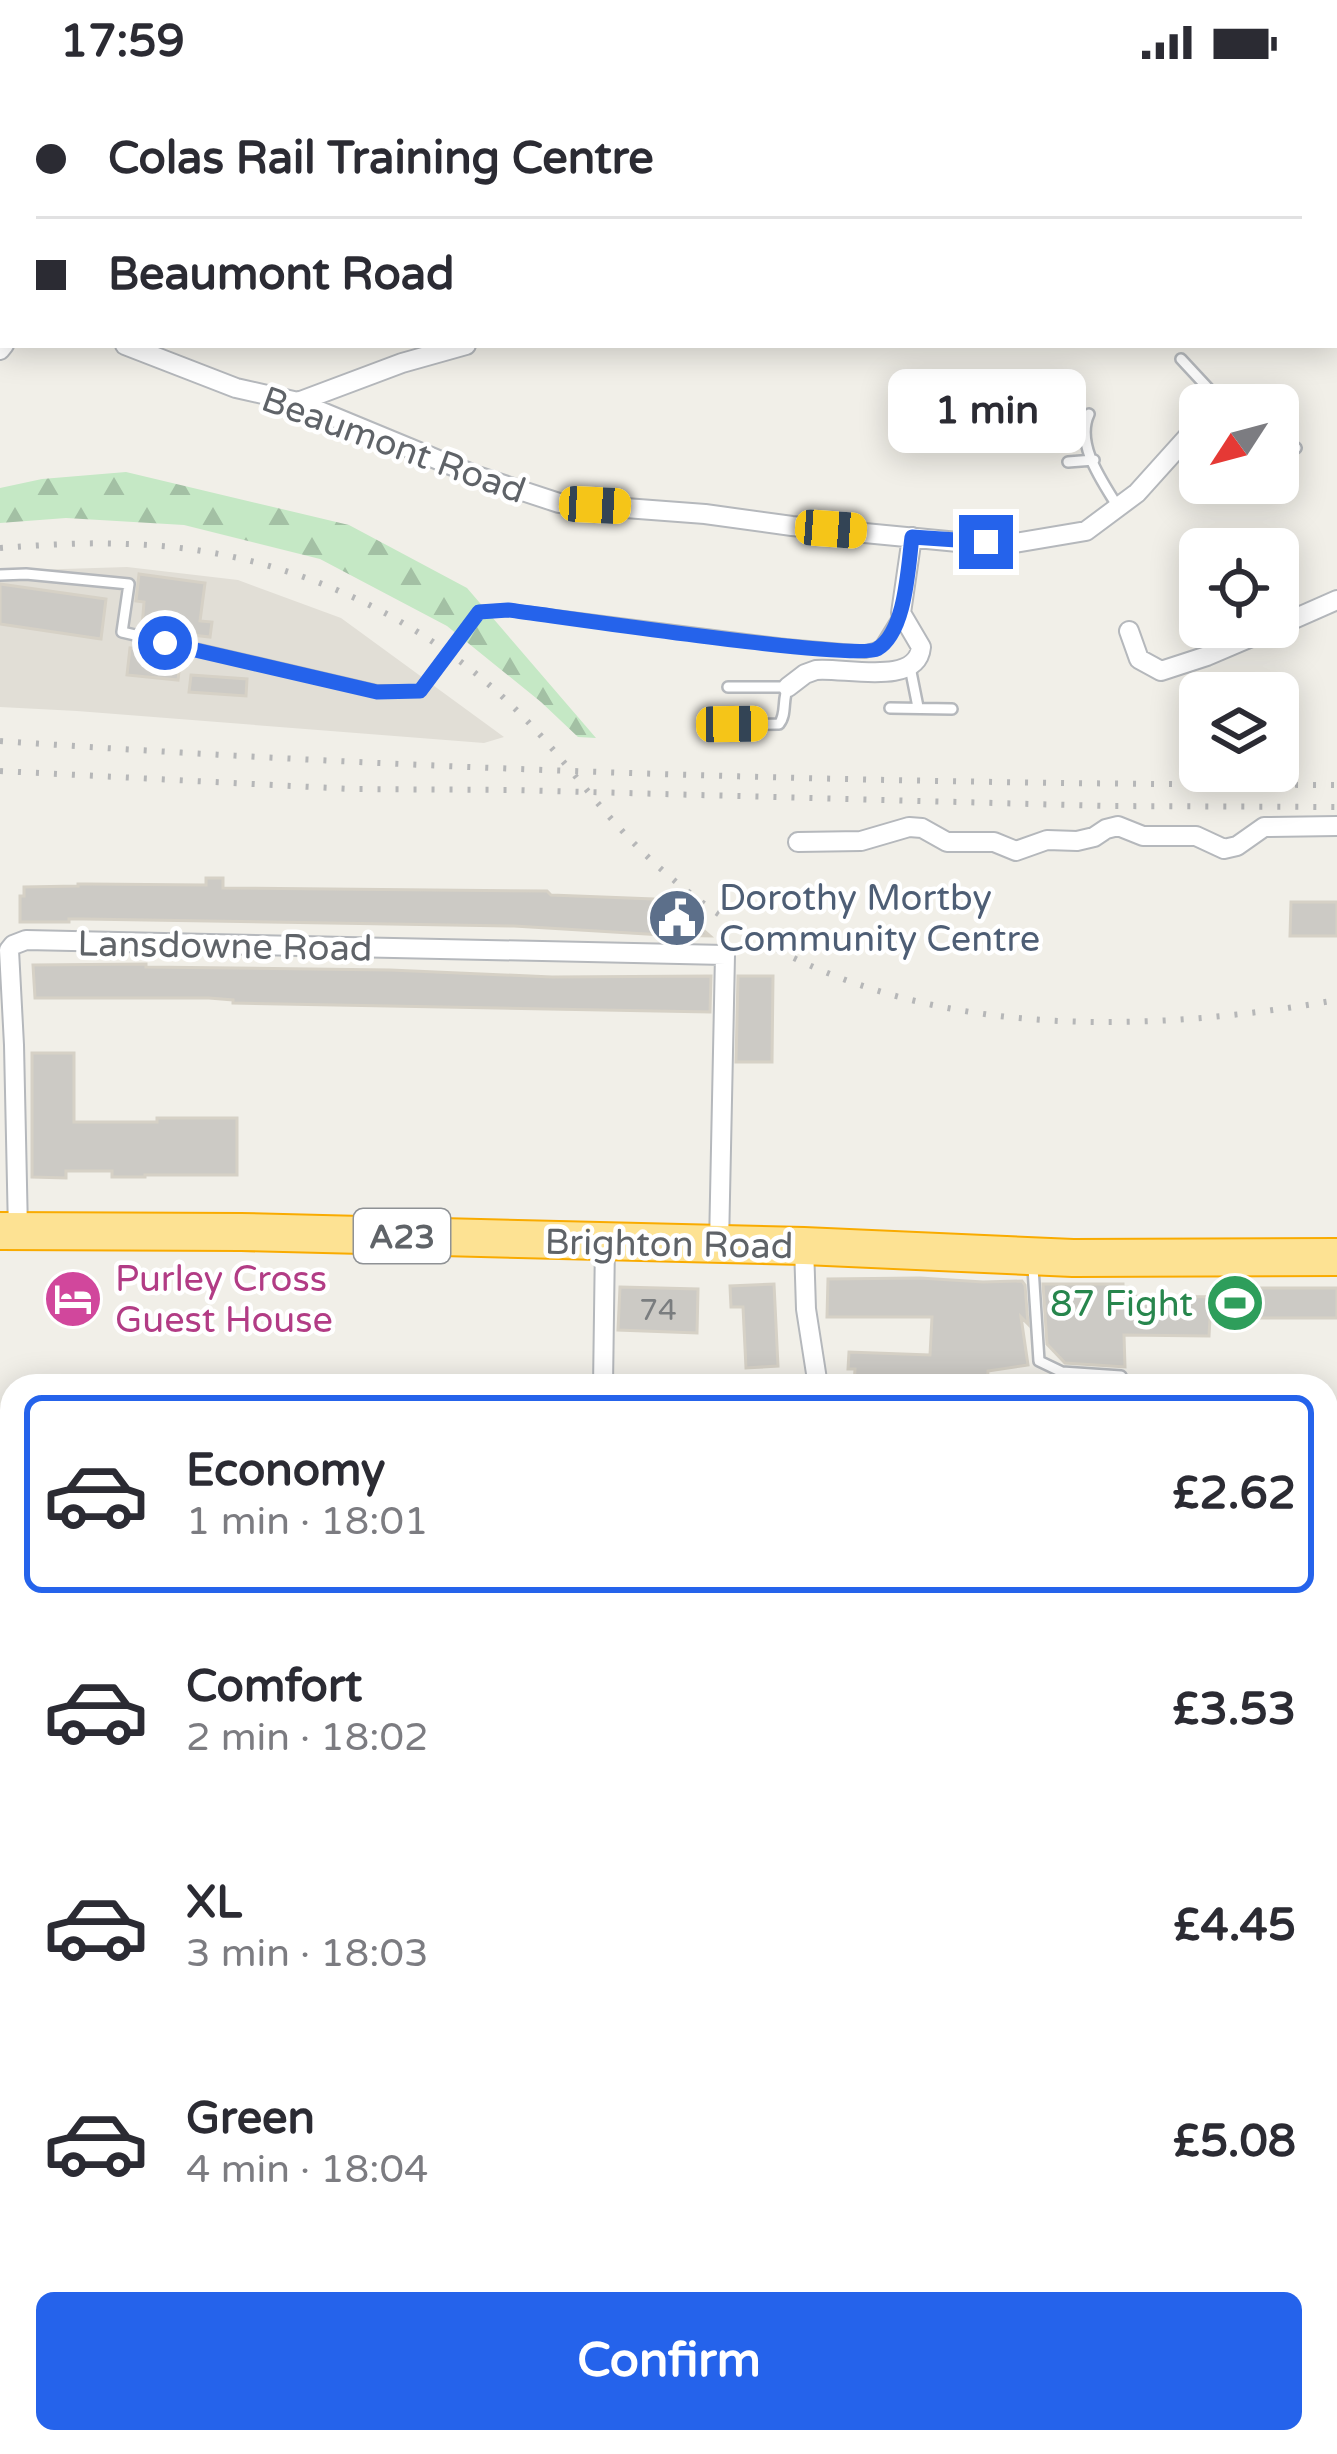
<!DOCTYPE html>
<html lang="en">
<head>
<meta charset="utf-8">
<style>
  :root { --surface:#fff; --page:#f7f7f7; --text:#2b2b33; --muted:#7c7c81; --line:#e1e1e2; --accent:#2563eb }
  body { margin:0; font-family:"Varela Round",sans-serif; background:var(--page); color:var(--text); height:100vh; display:flex; flex-direction:column; font-size:45px; white-space:nowrap }
  * { box-sizing:border-box; margin:0 }
  p { font-size:39px; color:var(--muted) }
  .icon { flex:none; width:66px; height:66px; fill:none; stroke:currentColor; stroke-width:2; stroke-linecap:round; stroke-linejoin:round }
  .map { position:relative; flex:1; overflow:hidden }
  .drawer { position:absolute; left:0px; top:1290px; width:1338px; height:1080px; display:flex; flex-direction:column; background:var(--surface); border-radius:36px 36px 0 0; box-shadow:0 6px 30px #0003 }
  .drawer>* { flex:none }
  .top-card { position:absolute; left:0px; top:0px; width:1338px; height:264px; box-shadow:0 6px 30px #0003; display:grid; align-content:center; height:264px; padding:0 36px; background:var(--surface) }
  .needle { width:78px; rotate:234deg }
  .tools { position:absolute; left:1179px; top:300px; display:grid; gap:24px }
  .tools a { display:grid; place-items:center; width:120px; height:120px; border-radius:18px; background:var(--surface); box-shadow:0 6px 30px #0003; font-size:60px }
  .end { position:absolute; width:54px; height:54px; margin:-27px; border:15px solid #2563eb; background:#fff; box-shadow:0 0 0 6px #fff }
  .from { border-radius:50% }
  .bubble { position:absolute; height:84px; border-radius:18px; background:var(--surface); box-shadow:0 6px 30px #0003; font-size:39px; font-weight:700; line-height:84px; text-align:center }
  .car { position:absolute; width:36px; height:72px; margin:-36px -18px; border-radius:15px; box-shadow:0 0 9px 3px #0007; background:linear-gradient(#f5c518 24%,#345 0 40%,#f5c518 0 76%,#345 0 86%,#f5c518 0) }
  .top-card b { display:flex; align-items:center; gap:42px; height:114px; font-size:45px }
  .top-card b+b { border-top:3px solid var(--line) }
  .top-card i { width:30px; height:30px; background:var(--text) }
  ul { padding:21px 0 0; list-style:none }
  li { display:flex; align-items:center; gap:36px; height:198px; margin:0 24px 18px; padding:0 12px; border:6px solid transparent; border-radius:18px }
  li div { flex:1 }
  li b { display:block; font-size:45px }
  li em { font-style:normal; font-weight:700 }
  li.selected { border-color:var(--accent) }
  li>.icon { width:108px; height:108px; stroke-width:1.5 }
  .cta { display:flex; gap:24px; margin-top:auto; padding:24px 36px }
  .cta a { flex:1; height:138px; border-radius:18px; background:var(--accent); color:#fff; font-size:48px; font-weight:700; line-height:138px; text-align:center }
  .status { display:flex; justify-content:space-between; align-items:center; height:84px; padding:0 60px; background:var(--surface); direction:ltr }
  .status svg { height:33px; fill:currentColor }
  .map>svg:first-child { display:block }
  .education { fill:#e1ded6 }
  .forest { fill:url(#forest-firs) }
  .building { fill:#cccac5; stroke:#d6d1c6; stroke-width:3 }
  .lines { fill:none; stroke-linecap:round; stroke-linejoin:round }
  .lane-casing { stroke:#b5b8bc; stroke-width:14 }
  .street-casing { stroke:#b5b8bc; stroke-width:22 }
  .secondary-casing { stroke:#b6babf; stroke-width:32 }
  .highway-casing { stroke:#f9ab00; stroke-width:40 }
  .lane { stroke:#fff; stroke-width:9 }
  .street { stroke:#fff; stroke-width:18 }
  .secondary { stroke:#fff; stroke-width:27 }
  .highway { stroke:#fde293; stroke-width:36 }
  .rail { stroke:#b6b7b8; stroke-width:6; stroke-dasharray:3 15; stroke-linecap:butt }
  .lane-bridge-casing { stroke:#b5b8bc; stroke-width:14; stroke-linecap:butt }
  .lane-bridge { stroke:#fff; stroke-width:9 }
  .route { stroke:#2563eb; stroke-width:15 }
  .labels { text-anchor:middle; stroke-width:9; stroke-linejoin:round; paint-order:stroke }
  .number-label { font-size:30px; fill:#7a7d7f }
  .shield { fill:#fff; stroke:#8f9295; stroke-width:3 }
  .shield-label { font-size:33px; font-weight:bold; fill:#5f6368 }
  .street-label { font-size:36px; fill:#5f6368; stroke:#fff }
  .service-label { font-size:36px; fill:#4e5e75; stroke:#fff; text-anchor:start }
  .hotel-label { font-size:36px; fill:#b23c85; stroke:#fff; text-anchor:start }
  .leisure-label { font-size:36px; fill:#27864d; stroke:#fff; text-anchor:end }
</style>
</head>
<body>
<div class="status"><b>17:59</b><svg viewBox="0 0 49 12"><path d="M0 12V9h3v3zM5 12V6h3v6zM10 12V3h3v9zM15 12V0h3v12zM26 1h20v11H26zM47 4h2v5h-2z"/></svg></div>
<div class="map">
<svg width="1337" height="2370" viewBox="0 0 1337 2370">
  <defs>
    <pattern id="forest-firs" width="22" height="20" patternUnits="userSpaceOnUse" patternTransform="scale(3)"><rect width="22" height="20" fill="#c5e8c5"/><path d="M5 1l3.5 6h-7zM16 11l3.5 6h-7z" fill="#a3c0a4"/></pattern>
  </defs>
  <rect width="100%" height="100%" fill="#f1efe8"/>
  <path class="education" d="M127,483L238,496L341,534L504,653L484,659L77,627L0,623V487Z"/>
  <path class="forest" d="M126,388L349,441L467,504L596,654L578,653L541,618L447,542L320,475L184,441L66,434L0,439V404L42,395Z"/>
  <path class="building" d="M139,490L205,499L200,537L212,538L210,553L183,550V553L142,543L144,518L136,517Z
    M0,500L106,515L101,555L0,540Z
    M140,561L181,571L178,596L127,591L130,564L139,565Z
    M191,591L247,595L246,612L189,608Z
    M206,794H223V804L547,807L551,811L653,815V822L677,823L710,852L663,851L514,842L84,835H69V838H20V812H24V803L78,802V800H86L206,801Z
    M1291,818H1337V852H1290Z
    M146,880V883L390,886L552,893L711,892L710,928L233,919V916L209,914H35L33,881Z
    M738,892H773L772,978H736Z
    M32,969H74V1038H157V1034H237V1091H145V1093H112V1087H66V1094L32,1093Z
    M920,1194L983,1198L1022,1197L1025,1201L1028,1240L1021,1233L1028,1281L988,1287L987,1302H854L855,1285H848L849,1268L930,1271L932,1233H827L828,1195Z
    M774,1200L778,1282L746,1284L743,1223H731L730,1202Z
    M1043,1200H1123V1212L1230,1213V1204H1337V1234H1210L1209,1252L1124,1251L1125,1283L1065,1279L1047,1260Z
    M620,1203L698,1205L697,1249L618,1246Z"/>
  <g class="lines">
    <g class="lane-casing">
      <path id="lane" d="M1181,275L1220,317L1230,321
        M1089,330C1075,360 1102,397 1118,423
        M1278,351L1296,364
        M1068,378L1094,376
        M0,491L26,490L129,500L122,548L377,607H420
        M479,528L508,526L786,561L865,568L880,563L901,529
        M910,583L918,623
        M728,603H788C782,615 787,631 779,640L732,641
        M890,624L952,625
        M1033,1184L1039,1277L1062,1288L1067,1302
        M1062,1288L1121,1292
        M1326,1709H1337
        M1326,2060V2073"/>
    </g>
    <g class="street-casing">
      <path id="street" d="M143,0V3
        M296,0V3
        M311,3L316,0
        M519,3L530,0
        M1335,60L1337,59
        M0,138L3,146
        M125,261L236,304L298,318L477,392L559,419L705,430L792,442L958,458L1015,459L1086,447L1137,409L1200,339
        M0,266L4,261
        M298,318L402,279L466,261
        M1216,321L1220,317
        M1278,542L1337,516
        M1129,547L1139,575L1161,587L1207,572L1275,543
        M788,603L805,590L816,586C844,583 917,603 921,563L901,529L912,453
        M798,758L861,757L909,743L922,744L947,758H994L1016,767L1047,756L1077,757L1094,753L1106,745L1118,742L1143,752H1196L1224,765L1237,762L1264,743L1337,742
        M18,1147L14,961L9,866L13,861L26,856L725,871L719,1161
        M804,1162L806,1225L818,1302
        M603,1302L605,1158
        M0,1373L12,1372
        M1326,1514H1337
        M0,1754H12
        M1326,1935H1337
        M1326,2279L1337,2305
        M564,2370L572,2358
        M896,2370V2358"/>
    </g>
    <g class="secondary-casing">
      <path id="secondary" d="M0,2147L12,2149
        M1019,2358L1066,2370"/>
    </g>
    <g class="highway-casing">
      <path id="highway" d="M0,1147L241,1148L804,1162L1073,1174L1337,1173"/>
    </g>
    <use href="#lane" class="lane"/>
    <use href="#street" class="street"/>
    <use href="#secondary" class="secondary"/>
    <use href="#highway" class="highway"/>
    <path class="rail" d="M0,464C42,461 85,458 127,460C279,464 427,530 531,641C564,676 593,716 626,751C659,786 697,817 738,843C916,956 1137,951 1337,916
      M0,657C445,688 891,700 1337,701
      M0,687L351,705L515,706L1106,722L1337,723"/>
    <g class="lane-bridge-casing">
      <path id="lane-bridge" d="M420,607L479,528"/>
    </g>
    <use href="#lane-bridge" class="lane-bridge"/>
  </g>
  <g class="lines">
    <path class="route" d="M165,559L377,608L420,607L479,528L508,526C556,532 855,577 877,565C906,548 908,483 912,453L986,458"/>
  </g>
  <defs>
    <g id="civic-disc" transform="scale(3)"><circle r="9.5" fill="#5c6f8a" stroke="#fff"/><path d="M-.6-6.5H3V-4.5H.6V-3L4-1V1h2V6H-6V1h2V-1L-.6-3ZM-1.2 2.5V6h2.4V2.5Z" fill="#fff"/></g>
    <g id="hotel-disc" transform="scale(3)"><circle r="9.5" fill="#d1479c" stroke="#fff"/><path d="M-6-4.5h1.5V1H6V5H4.5V3h-9V5H-6ZM-4 0a1.8 1.8 0 1 1 3.6 0ZM.5 0V-2.5h3Q6-2.5 6 0Z" fill="#fff"/></g>
    <g id="stadium-disc" transform="scale(3)"><circle r="9.5" fill="#2e9e5b" stroke="#fff"/><path d="M0-5a6.5 5 0 1 0 0 10a6.5 5 0 1 0 0-10ZM-3.5-1.8h7v3.6h-7Z" fill="#fff"/></g>
  </defs>
  <g fill-rule="evenodd">
    <use href="#civic-disc" x="677" y="834"/>
    <use href="#hotel-disc" x="73" y="1215"/>
    <use href="#stadium-disc" x="1235" y="1219"/>
  </g>
  <g class="labels">
    <g class="number-label">
      <text x="658" y="1236">74</text>
    </g>
    <rect class="shield" x="354" y="1125" width="96" height="54" rx="9"/>
    <g class="shield-label">
      <text x="402" y="1164">A23</text>
    </g>
    <g class="street-label">
      <text transform="translate(394 360) rotate(20)" y="13">Beaumont Road</text>
      <text transform="translate(225 861) rotate(1)" y="13">Lansdowne Road</text>
      <text transform="translate(669 1159) rotate(1)" y="13">Brighton Road</text>
    </g>
    <g class="service-label">
      <text x="719" y="826">Dorothy Mortby<tspan x="719" dy="41">Community Centre</tspan></text>
    </g>
    <g class="hotel-label">
      <text x="115" y="1207">Purley Cross<tspan x="115" dy="41">Guest House</tspan></text>
    </g>
    <g class="leisure-label">
      <text x="1193" y="1232">87 Fight</text>
    </g>
  </g>
</svg>
<div class="tools">
<a><svg class="needle" viewBox="-14 -14 28 28"><path d="M0-13l5 13h-10z" fill="#e53935"/><path d="M0 13l5-13h-10z" fill="#7c7c81"/></svg></a>
<a><svg class="icon" aria-label="locate" viewBox="0 0 24 24"><circle cx="12" cy="12" r="6"/><path d="M12 2v4M12 18v4M2 12h4M18 12h4"/></svg></a>
<a><svg class="icon" aria-label="layers" viewBox="0 0 24 24"><path d="M12 4l9 5-9 5-9-5zM3 14l9 5 9-5"/></svg></a>
</div>
<i class="end from" style="left:165px;top:559px"></i>
<i class="end" style="left:986px;top:458px"></i>
<div class="bubble" style="left:888px;top:285px;width:198px">1 min</div>
<i class="car" style="left:595px;top:421px;rotate:93deg"></i>
<i class="car" style="left:831px;top:445px;rotate:94deg"></i>
<i class="car" style="left:732px;top:640px;rotate:89deg"></i>
<div class="top-card">
<b><i class="from"></i>Colas Rail Training Centre</b>
<b><i></i>Beaumont Road</b>
</div>
<section class="drawer">
<ul>
<li class="selected"><svg class="icon" aria-label="car" viewBox="0 0 24 24"><path d="M5 17H2v-5l4-1 3-4h7l3 4 3 1v5h-3M9 17h6M6 11h13"/><circle cx="7" cy="17" r="2"/><circle cx="17" cy="17" r="2"/></svg><div><b>Economy</b><p>1 min · 18:01</p></div><em>£2.62</em></li>
<li><svg class="icon" aria-label="car" viewBox="0 0 24 24"><path d="M5 17H2v-5l4-1 3-4h7l3 4 3 1v5h-3M9 17h6M6 11h13"/><circle cx="7" cy="17" r="2"/><circle cx="17" cy="17" r="2"/></svg><div><b>Comfort</b><p>2 min · 18:02</p></div><em>£3.53</em></li>
<li><svg class="icon" aria-label="car" viewBox="0 0 24 24"><path d="M5 17H2v-5l4-1 3-4h7l3 4 3 1v5h-3M9 17h6M6 11h13"/><circle cx="7" cy="17" r="2"/><circle cx="17" cy="17" r="2"/></svg><div><b>XL</b><p>3 min · 18:03</p></div><em>£4.45</em></li>
<li><svg class="icon" aria-label="car" viewBox="0 0 24 24"><path d="M5 17H2v-5l4-1 3-4h7l3 4 3 1v5h-3M9 17h6M6 11h13"/><circle cx="7" cy="17" r="2"/><circle cx="17" cy="17" r="2"/></svg><div><b>Green</b><p>4 min · 18:04</p></div><em>£5.08</em></li>
</ul>
<div class="cta"><a>Confirm</a></div>
</section>
</div>
</body>
</html>
